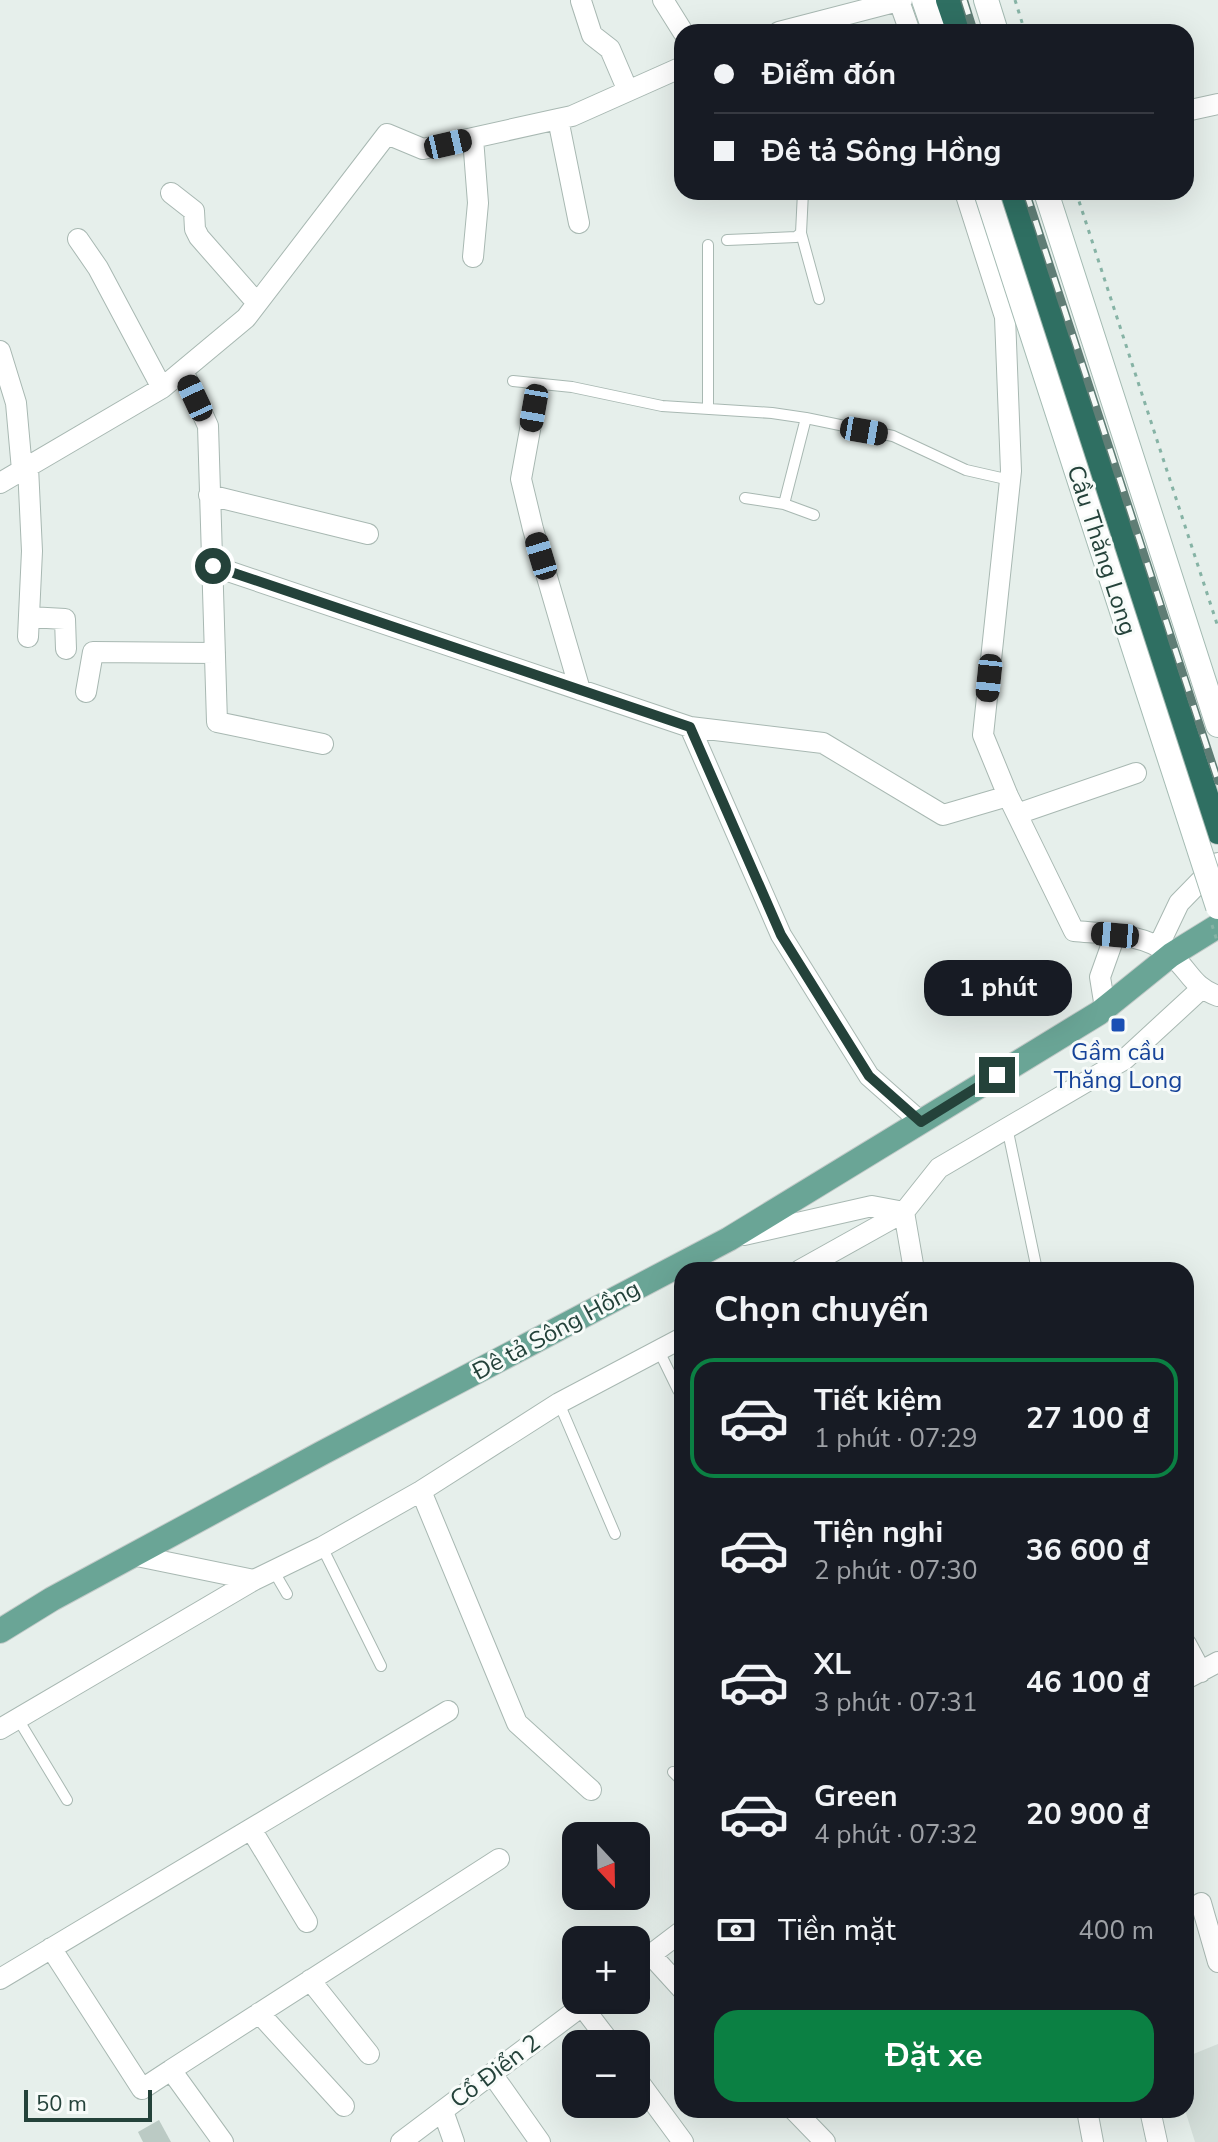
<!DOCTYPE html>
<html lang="vi">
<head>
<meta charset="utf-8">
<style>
  :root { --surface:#171b24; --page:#242831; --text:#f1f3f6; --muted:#9ea1a6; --line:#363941; --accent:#0b8043 }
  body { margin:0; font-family:"Nunito Sans",sans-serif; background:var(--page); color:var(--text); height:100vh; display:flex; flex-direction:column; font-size:30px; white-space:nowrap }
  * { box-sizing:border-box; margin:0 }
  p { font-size:26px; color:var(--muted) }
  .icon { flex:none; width:44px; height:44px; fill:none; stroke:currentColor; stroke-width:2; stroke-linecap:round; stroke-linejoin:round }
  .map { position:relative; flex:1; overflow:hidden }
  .sheet { position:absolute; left:674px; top:1262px; width:520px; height:856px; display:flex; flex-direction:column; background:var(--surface); border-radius:24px; box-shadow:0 8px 32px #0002 }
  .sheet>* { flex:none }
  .hud { position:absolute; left:674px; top:24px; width:520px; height:176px; border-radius:24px; box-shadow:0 8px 32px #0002; display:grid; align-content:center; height:176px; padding:0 40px; background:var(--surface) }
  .needle { width:52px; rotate:158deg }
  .buttons { position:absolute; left:562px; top:1822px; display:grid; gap:16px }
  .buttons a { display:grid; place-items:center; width:88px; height:88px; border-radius:16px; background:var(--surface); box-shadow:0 8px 32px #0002; font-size:40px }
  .scale { position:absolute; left:24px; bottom:20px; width:128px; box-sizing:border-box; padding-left:8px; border:4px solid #24423a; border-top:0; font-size:22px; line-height:28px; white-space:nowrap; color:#24423a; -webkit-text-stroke:6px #f7fbf9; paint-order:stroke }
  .end { position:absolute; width:36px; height:36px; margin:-18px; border:10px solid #24423a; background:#fff; box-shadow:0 0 0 4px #fff }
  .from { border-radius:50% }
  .bubble { position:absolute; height:56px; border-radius:24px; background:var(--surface); box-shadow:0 8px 32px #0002; font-size:26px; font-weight:700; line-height:56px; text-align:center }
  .car { position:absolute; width:24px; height:48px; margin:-24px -12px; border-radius:10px; box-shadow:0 0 6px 2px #0007; background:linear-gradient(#222 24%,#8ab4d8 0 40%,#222 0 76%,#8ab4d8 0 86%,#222 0) }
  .hud b { display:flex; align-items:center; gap:28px; height:76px; font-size:30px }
  .hud b+b { border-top:2px solid var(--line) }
  .hud i { width:20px; height:20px; background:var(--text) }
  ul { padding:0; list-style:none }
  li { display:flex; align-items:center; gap:24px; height:120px; margin:0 16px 12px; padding:0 24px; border:4px solid transparent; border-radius:24px }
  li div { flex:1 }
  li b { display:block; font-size:30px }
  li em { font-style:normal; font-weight:700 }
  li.current { border-color:var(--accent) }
  li>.icon { width:72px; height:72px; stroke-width:1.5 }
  h2 { padding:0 40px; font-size:36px; line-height:96px }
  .pay { display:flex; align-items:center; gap:20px; height:88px; padding:0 40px; font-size:30px }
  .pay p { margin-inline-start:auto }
  .cta { display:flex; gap:16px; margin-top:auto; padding:16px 40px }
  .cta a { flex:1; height:92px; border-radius:24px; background:var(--accent); color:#fff; font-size:32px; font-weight:700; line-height:92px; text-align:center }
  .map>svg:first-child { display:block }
  .built { fill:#d4dfda }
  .building { fill:#bbcac4 }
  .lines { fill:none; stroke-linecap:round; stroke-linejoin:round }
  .lane-casing { stroke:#a8b8b2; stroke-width:12 }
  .street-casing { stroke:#a8b8b2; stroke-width:22 }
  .secondary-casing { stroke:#a4bbb3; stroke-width:26 }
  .primary-casing { stroke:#c2cac8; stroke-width:26 }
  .highway-casing { stroke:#c2cac8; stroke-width:26 }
  .path { stroke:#86b3a5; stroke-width:3; stroke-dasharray:4 6; stroke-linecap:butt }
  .lane { stroke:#fff; stroke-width:10 }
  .street { stroke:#fff; stroke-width:20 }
  .secondary { stroke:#fff; stroke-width:24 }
  .primary { stroke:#6aa596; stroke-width:24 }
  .highway { stroke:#2f6f62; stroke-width:24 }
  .rail-casing { stroke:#5f7d75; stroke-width:8 }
  .rail { stroke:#f7fbf9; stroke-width:5; stroke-dasharray:15; stroke-linecap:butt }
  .secondary-bridge-casing { stroke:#a4bbb3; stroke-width:26; stroke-linecap:butt }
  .path-bridge { stroke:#86b3a5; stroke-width:3; stroke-dasharray:4 6; stroke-linecap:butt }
  .secondary-bridge { stroke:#fff; stroke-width:24 }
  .route { stroke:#24423a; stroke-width:10 }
  .transit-dot { fill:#1a4fb4; stroke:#f7fbf9; stroke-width:3 }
  .labels { text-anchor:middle; stroke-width:6; stroke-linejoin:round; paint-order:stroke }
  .street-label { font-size:24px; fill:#24423a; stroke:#f7fbf9 }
  .transit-label { font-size:24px; fill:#164399; stroke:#f7fbf9 }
</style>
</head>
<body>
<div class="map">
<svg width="1218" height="2142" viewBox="0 0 1218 2142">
  <rect width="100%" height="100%" fill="#e6efeb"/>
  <path class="built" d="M1218,2044V2142H1195L1185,2110L1186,2057Z"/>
  <path class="building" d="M159,2120L171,2142H143L138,2132Z"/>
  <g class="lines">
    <g class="lane-casing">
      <path id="lane" d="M801,233L819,299
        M727,240L796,237L801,233L803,192
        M708,245V409
        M513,381L572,387L662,406L772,413L806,418L893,436L966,470L1010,480
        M745,498L784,504L814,515
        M784,504L806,418
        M1007,1127L1037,1270
        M659,1351L678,1390
        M559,1403L615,1534
        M322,1547L381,1666
        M273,1570L287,1594
        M18,1719L67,1800
        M673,1772L682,1781"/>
    </g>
    <g class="street-casing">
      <path id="street" d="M663,0L683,32
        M581,1L592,35L610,49L628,91
        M899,1L910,32
        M779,32L902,0
        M1186,111L1218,104
        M558,119L579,223
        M965,192L1005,317L1011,471L983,735L1008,796L1074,931C1106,934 1145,933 1171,955C1191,972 1191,986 1218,996
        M171,193L194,211L195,229L199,237L257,303
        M78,239L98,268L162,388
        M473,257L478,203L473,138
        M0,351L16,403L22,470
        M183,371L208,426L217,722L323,744
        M534,408L521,479L533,529L580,690
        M0,483L162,388L246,318L387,134L423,149L558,119L572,116L682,67
        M209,495L368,534
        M213,566L690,727L823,743L943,815L1008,796
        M29,617L65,619L66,649
        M28,637L32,551L28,467
        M86,692L93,652L215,653
        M690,727L781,935L869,1076L921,1122
        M1017,814L1136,773
        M1158,947L1179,903L1218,863
        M1105,1008L1100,977L1115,935
        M904,1212L914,1270
        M744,1235L872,1206L904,1212
        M800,1270L904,1212L939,1168L1125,1059L1201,989
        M421,1491L517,1723L591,1790
        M132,1555L254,1580
        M1186,1644L1201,1672
        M1186,1679L1218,1662
        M0,1729L254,1580L322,1547L421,1491L559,1403L682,1338
        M251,1829L307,1922
        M1201,1903L1218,1962
        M51,1948L142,2089L171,2070L223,2142
        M651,1955L682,1989
        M636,1966L682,1931
        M0,1979L448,1711
        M310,1980L369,2054
        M582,2006L611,2044
        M259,2013L344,2106
        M171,2070L499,1859
        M492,2074L540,2142
        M636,2078L683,2142
        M794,2110L825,2142
        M1087,2110L1093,2142
        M1150,2110L1157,2142
        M443,2111L454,2142
        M401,2142L590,2000"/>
    </g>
    <g class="secondary-casing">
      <path id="secondary" d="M924,0L935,32
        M986,0L996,32
        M1046,192L1218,725"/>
    </g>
    <g class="primary-casing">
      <path id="primary" d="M0,1631L52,1599L322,1453L729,1239L1099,1013L1171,955L1218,926"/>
    </g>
    <g class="highway-casing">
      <path id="highway" d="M948,0L959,32
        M1011,192L1218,832"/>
    </g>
    <path class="path" d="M1015,0L1025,32
      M1076,192L1218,627"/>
    <use href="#lane" class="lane"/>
    <use href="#street" class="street"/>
    <use href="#secondary" class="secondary"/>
    <use href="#primary" class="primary"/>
    <use href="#highway" class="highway"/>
    <g class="rail-casing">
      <path id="rail" d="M964,0L974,32
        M1026,192L1218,781"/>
    </g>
    <use href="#rail" class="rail"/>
    <g class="secondary-bridge-casing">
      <path id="secondary-bridge" d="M986,192L1218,907"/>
    </g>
    <path class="path-bridge" d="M1212,925L1218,944"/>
    <use href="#secondary-bridge" class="secondary-bridge"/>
  </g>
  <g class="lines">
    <path class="route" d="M213,566L690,727L781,935L869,1076L921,1122L997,1075"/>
  </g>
  <rect class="transit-dot" x="1110" y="1017" width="16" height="16" rx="4"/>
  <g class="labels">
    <g class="street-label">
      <text transform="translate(1102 550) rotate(72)" y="8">Cầu Thăng Long</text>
      <text transform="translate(556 1330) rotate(-28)" y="8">Đê tả Sông Hồng</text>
      <text transform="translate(495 2071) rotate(-37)" y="8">Cổ Điển 2</text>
    </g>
    <g class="transit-label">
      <text x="1118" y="1060">Gầm cầu<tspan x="1118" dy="28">Thăng Long</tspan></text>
    </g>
  </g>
</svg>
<div class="buttons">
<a><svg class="needle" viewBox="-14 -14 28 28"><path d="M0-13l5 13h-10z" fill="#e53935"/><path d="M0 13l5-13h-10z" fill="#9ea1a6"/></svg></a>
<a>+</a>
<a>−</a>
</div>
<div class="scale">50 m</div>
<i class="end from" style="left:213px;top:566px"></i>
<i class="end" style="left:997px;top:1075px"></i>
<div class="bubble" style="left:924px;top:960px;width:148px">1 phút</div>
<i class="car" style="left:448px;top:144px;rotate:77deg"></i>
<i class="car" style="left:195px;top:398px;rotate:335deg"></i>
<i class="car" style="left:534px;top:408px;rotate:190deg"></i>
<i class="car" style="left:864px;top:431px;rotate:100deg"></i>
<i class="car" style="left:541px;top:556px;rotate:343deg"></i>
<i class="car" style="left:989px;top:678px;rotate:186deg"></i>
<i class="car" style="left:1115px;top:935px;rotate:275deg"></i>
<div class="hud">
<b><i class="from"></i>Điểm đón</b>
<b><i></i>Đê tả Sông Hồng</b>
</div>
<section class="sheet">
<h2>Chọn chuyến</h2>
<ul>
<li class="current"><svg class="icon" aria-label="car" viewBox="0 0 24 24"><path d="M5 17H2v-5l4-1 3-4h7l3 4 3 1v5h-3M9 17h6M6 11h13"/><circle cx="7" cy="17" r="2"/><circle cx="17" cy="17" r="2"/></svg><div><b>Tiết kiệm</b><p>1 phút · 07:29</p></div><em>27 100 ₫</em></li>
<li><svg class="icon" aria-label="car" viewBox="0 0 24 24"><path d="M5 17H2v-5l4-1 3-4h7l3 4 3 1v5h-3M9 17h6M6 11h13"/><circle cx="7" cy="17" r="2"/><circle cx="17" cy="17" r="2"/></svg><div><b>Tiện nghi</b><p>2 phút · 07:30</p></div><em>36 600 ₫</em></li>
<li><svg class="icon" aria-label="car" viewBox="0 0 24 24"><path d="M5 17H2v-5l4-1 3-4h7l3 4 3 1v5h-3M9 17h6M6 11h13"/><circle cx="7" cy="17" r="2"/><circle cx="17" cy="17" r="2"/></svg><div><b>XL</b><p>3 phút · 07:31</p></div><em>46 100 ₫</em></li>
<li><svg class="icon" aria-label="car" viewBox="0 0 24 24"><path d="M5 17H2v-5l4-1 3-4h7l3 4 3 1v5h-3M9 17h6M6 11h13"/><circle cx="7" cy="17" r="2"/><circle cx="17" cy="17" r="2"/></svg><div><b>Green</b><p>4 phút · 07:32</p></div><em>20 900 ₫</em></li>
</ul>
<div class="pay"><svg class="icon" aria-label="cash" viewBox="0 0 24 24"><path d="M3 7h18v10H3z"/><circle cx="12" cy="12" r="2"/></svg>Tiền mặt<p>400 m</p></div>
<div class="cta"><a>Đặt xe</a></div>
</section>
</div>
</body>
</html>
